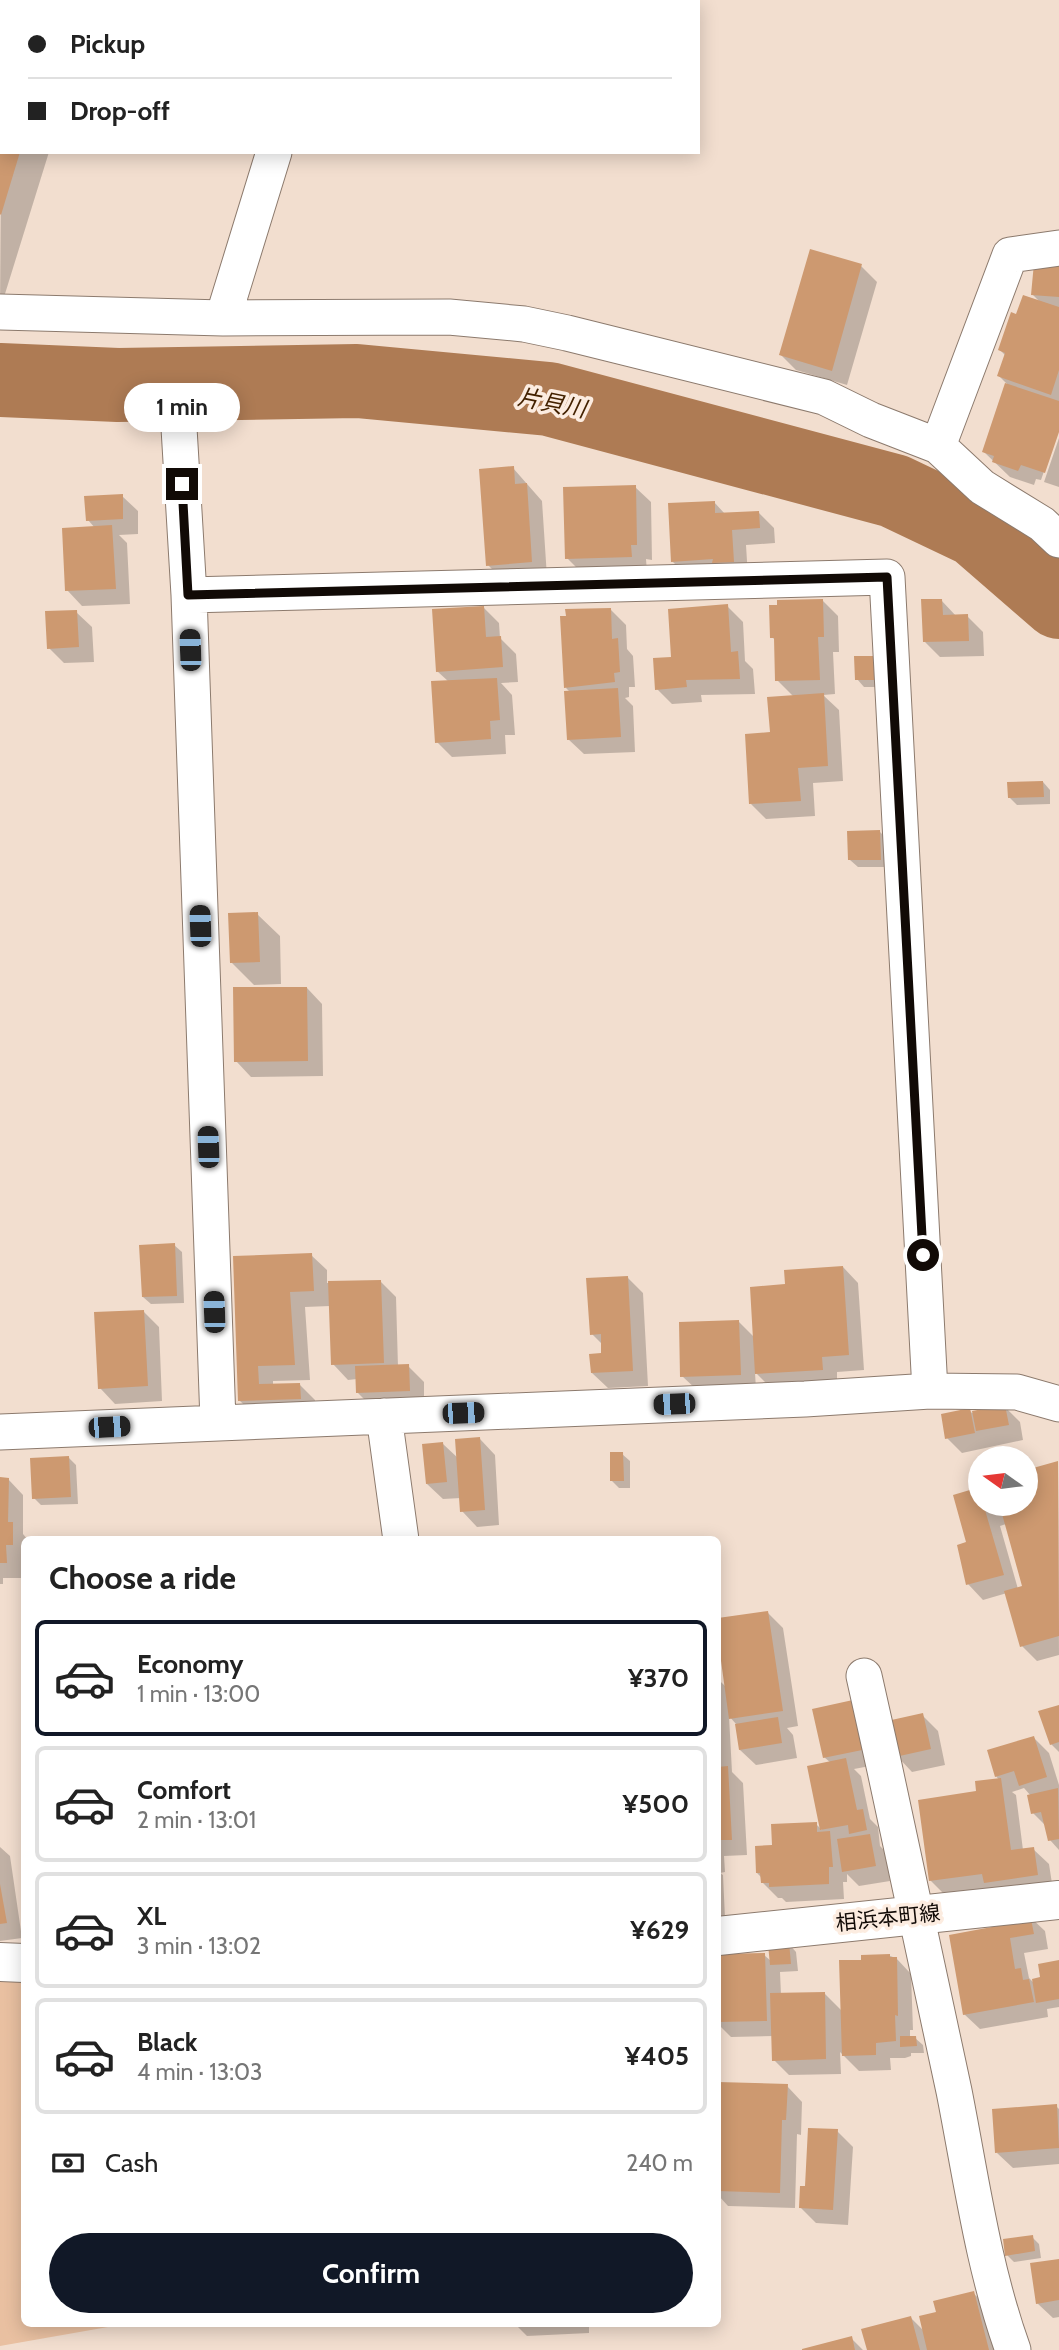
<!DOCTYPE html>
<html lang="en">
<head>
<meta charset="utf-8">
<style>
  :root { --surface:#fff; --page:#f2f2f2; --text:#222; --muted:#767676; --line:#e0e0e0; --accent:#111827 }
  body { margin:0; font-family:Cabin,"Noto Sans JP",sans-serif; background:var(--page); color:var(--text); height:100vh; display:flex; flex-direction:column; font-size:26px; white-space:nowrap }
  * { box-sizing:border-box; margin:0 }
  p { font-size:23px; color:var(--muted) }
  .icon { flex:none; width:38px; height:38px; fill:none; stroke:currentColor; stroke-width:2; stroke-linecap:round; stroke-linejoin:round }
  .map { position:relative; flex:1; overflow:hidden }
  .side { position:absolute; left:21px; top:1536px; width:700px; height:791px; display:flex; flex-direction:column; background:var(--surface); border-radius:10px; box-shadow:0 4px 18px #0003 }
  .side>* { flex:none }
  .hud { position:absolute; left:0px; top:0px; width:700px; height:154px; box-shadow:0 4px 18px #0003; display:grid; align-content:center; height:154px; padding:0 28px; background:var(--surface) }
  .needle { width:46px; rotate:284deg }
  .fabs { position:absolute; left:968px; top:1446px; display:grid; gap:14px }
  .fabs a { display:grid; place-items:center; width:70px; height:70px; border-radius:50%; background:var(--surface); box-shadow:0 4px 18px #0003; font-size:35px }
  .end { position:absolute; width:32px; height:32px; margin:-16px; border:9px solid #110a06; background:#fff; box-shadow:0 0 0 4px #fff }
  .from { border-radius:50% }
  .bubble { position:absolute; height:49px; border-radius:24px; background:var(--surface); box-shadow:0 4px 18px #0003; font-size:23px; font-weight:700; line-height:49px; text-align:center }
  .car { position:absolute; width:21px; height:42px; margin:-21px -10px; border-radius:9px; box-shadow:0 0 5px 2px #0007; background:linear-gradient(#222 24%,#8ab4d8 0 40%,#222 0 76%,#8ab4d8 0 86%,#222 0) }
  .hud b { display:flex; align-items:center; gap:24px; height:66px; font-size:26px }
  .hud b+b { border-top:2px solid var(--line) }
  .hud i { width:18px; height:18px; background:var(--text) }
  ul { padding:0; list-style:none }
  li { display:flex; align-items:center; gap:21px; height:116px; margin:0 14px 10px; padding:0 14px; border:4px solid var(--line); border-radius:10px }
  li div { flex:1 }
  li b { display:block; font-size:26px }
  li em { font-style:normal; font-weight:700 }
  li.active { border-color:var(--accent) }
  li>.icon { width:63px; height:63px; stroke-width:1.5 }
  h2 { padding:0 28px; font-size:32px; line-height:84px }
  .pay { display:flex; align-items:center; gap:18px; height:77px; padding:0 28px; font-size:26px }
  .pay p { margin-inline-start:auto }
  .action { display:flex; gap:14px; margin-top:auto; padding:14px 28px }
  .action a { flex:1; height:80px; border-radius:42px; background:var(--accent); color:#fff; font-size:28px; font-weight:700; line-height:80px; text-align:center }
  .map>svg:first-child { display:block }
  .green { fill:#e9c0a1 }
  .shadow { fill:#0003; fill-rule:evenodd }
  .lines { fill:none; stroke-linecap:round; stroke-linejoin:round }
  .river { stroke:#ae7b54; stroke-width:74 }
  .building { fill:#cd9970 }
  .minor-casing { stroke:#8c7a6d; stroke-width:37 }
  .secondary-casing { stroke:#8c7a6d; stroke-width:40 }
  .minor { stroke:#fff; stroke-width:35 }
  .secondary { stroke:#fff; stroke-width:38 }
  .route { stroke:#110a06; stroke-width:9 }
  .labels { text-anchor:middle; stroke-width:7; stroke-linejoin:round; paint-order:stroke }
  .street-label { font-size:21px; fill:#110a06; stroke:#fcece0 }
  .water-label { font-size:23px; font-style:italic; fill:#442201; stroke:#fcece0 }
</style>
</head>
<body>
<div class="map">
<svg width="1059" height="2350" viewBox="0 0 1059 2350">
  <rect width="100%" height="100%" fill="#f2decf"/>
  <path class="green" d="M0,1978H24V2324H125L0,2346Z"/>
  <path class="shadow" d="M14,0H96L13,2Z
    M283,0H307L309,2H282Z
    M2,39V152H49L0,310Z
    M811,251L861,266L877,282L847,385L796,370L781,355Z
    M1059,267V427L1041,480L1036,479L1034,485L1010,477L984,452L1007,384L999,376L1006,356L1000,350L1017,316L1041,303L1033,295Z
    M1059,438V487L1044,482Z
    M513,468L542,501L547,577L503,580L488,565Z
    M635,487L651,502L652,560L646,559L647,572L582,573L567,558Z
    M122,496L138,511V534L119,535L127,543L130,604L82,606L67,590L95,528L88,520Z
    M714,502L725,514L758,512L774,528L775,543L746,545L748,577H688L672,561Z
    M822,600L838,616L839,652H833L835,694L823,695L839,710L843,781L813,783L815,816L766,819L751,804L771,734L794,697L777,680L776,641L772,637Z
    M941,600L957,617L967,616L983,632L984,656L940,657L925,642Z
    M727,606L743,622L745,661L753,669L755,694L701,695L702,702L672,704L657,689L673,658Z
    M484,608L499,623L500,638L516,654L518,682L501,683L512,695L515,735H505L506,754L452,757L437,742L449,682L437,671Z
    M610,609L626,625L627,649L633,656L635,687H629V697L625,698L633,706L635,752L584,754L568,739L571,693L566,688Z
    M76,612L92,627L94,662L64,663L49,648Z
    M873,658L881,687H864L857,679Z
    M1043,782L1050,790V804L1017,805L1009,797Z
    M879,831L887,839V867H858L850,860Z
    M257,914L280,936L281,984L254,985L232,963Z
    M307,988L322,1004L323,1076L251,1077L236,1061Z
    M174,1245L182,1252L184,1303L151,1304L143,1297Z
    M311,1255L327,1270V1283L380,1281L396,1297L398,1367L408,1366L424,1382V1406L373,1408L358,1393L357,1379L348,1380L333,1364L330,1306L305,1307L310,1380L273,1381V1385L299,1384L315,1400V1414L256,1416L240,1401L235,1258Z
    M843,1267L858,1283L864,1370L837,1372V1385L772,1389L755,1372L756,1390L698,1391L682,1376L739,1322L755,1338L787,1286Z
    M628,1278L643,1293L648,1386L608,1388L592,1373L603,1355V1345L592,1334Z
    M144,1312L159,1327L162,1401L115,1404L100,1388Z
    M1005,1407L1020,1422L1023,1440L962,1453L947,1438L969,1410L972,1413Z
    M480,1439L495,1455L499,1525L477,1527L462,1511L461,1498L443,1499L427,1484L443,1444L459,1459Z
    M622,1454L630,1461V1488H619L611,1480Z
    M69,1458L76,1465L78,1504L41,1505L34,1498Z
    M1058,1462L1059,1655L1037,1661L1022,1646L1007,1593L983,1600L968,1584V1543L980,1489V1503H1026V1471ZM1006,1524L1024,1587L1018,1589L1000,1526Z
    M0,1479H8L23,1495V1534L28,1540H24V1560H21V1578H3V1584H0Z
    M438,1538L440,1540H418Z
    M768,1613L783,1628L798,1726L787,1728L793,1735L797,1758L756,1765L740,1750L736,1724L729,1716L732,1772L743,1783L747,1855L724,1856L725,1872L720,1873L723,1875L725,1918H718V1679L727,1688L718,1620Z
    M1059,1706V1752L1051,1744Z
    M814,1710L886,1763L854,1769L861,1776L870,1819L878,1827L880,1846L885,1851L890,1881L859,1886L847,1874V1882H843L844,1899L786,1902L782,1898H778L762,1882V1878L757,1873L774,1847L816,1824L822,1830L809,1768L831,1763L824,1757Z
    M922,1715L938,1731L945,1765L912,1772L897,1756Z
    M1034,1738L1049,1753L1059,1785V1850L1050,1840L1046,1826L1033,1813L1031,1796L1024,1788L1012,1792L1016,1795L1023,1850L1033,1849L1049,1864L1053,1890L946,1896L930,1880L978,1793L999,1780L996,1776Z
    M0,1847L10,1856L22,1938L0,1941Z
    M1029,1916L1045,1931L1048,1949L1024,1953L1029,1978L1035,1984L1059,1961V2007L1047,2009L1048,2017L980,2029L964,2014L1010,1926Z
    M789,1944L796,1952L798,1971L780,1972L781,1995L824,1993L842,2011L862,1962L890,1956L896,1958L911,1974L913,2030H910V2038H915L923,2045L924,2053H911V2056L905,2058H890L891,2070L859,2071L840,2052L841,2074L789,2075L774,2060L773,2036L731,2037L718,2024V1956L764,1955L771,1961Z
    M718,2084L787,2086L802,2102L801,2135L797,2134L795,2208L728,2206L718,2195Z
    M1056,2106L1059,2109V2164L1013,2168L997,2153Z
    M837,2131L853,2147L848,2225L816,2223L801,2208L807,2188Z
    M1032,2237L1039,2244L1041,2258L1014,2262L1007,2255Z
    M1059,2261V2317L1053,2318L1037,2303Z
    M973,2293L989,2308L999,2350H869L911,2318L924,2331Z
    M515,2324H589V2333L527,2336Z
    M851,2338L863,2350H805Z"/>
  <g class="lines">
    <path class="river" d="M0,380L118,385L357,381L549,399L894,491L976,530L1059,602"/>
  </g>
  <path class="building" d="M0,152H20L1,215L0,214Z
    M810,249L862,264L832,371L779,355Z
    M1034,263L1059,265V297L1031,295Z
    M1023,295L1059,307V370L1051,395L997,376L1005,353L998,350L1011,312L1016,314Z
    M1005,383L1059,401V432L1045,473L1021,465L1018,471L992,462L994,456L982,452Z
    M514,466L515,484L527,483L532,562L486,566L479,469Z
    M636,485L637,545H631L632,557L565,559L563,487Z
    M123,494V519L86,521L84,496Z
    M715,501V513L759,511L760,528L732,530L734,562L712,563L713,559L671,562L668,503Z
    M112,525L116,589L65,591L62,528Z
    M823,599L824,637H818L820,680L775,681L774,638H770L769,605H777V600Z
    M921,599H942L943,615L968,614L969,641L923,642Z
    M728,604L731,652L738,651L740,679L686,680L687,687L655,690L653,658L671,657L668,609Z
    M484,606L486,637L501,636L503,667L436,672L432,609Z
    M611,608L612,639L618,638L620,672L614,673L615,682L564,688L560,616H566L565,609Z
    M77,610L79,647L47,649L45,611Z
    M854,656H874V680H855Z
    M497,678L500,720L490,721L491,739L435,743L431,681Z
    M618,688L621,737L567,740L564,691Z
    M824,693L828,766L798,768L801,801L749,804L745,734L770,732L767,697Z
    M1043,781L1044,797L1008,798L1007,782Z
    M880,830L881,860H848L847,831Z
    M258,912L260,962L230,963L228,913Z
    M233,987H307L308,1061L234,1062Z
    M175,1243L177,1296L142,1297L139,1245Z
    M312,1253L314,1291L290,1292L295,1365L258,1366L259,1384L300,1383L301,1399L238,1401L233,1256Z
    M843,1266L849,1355L822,1357L823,1370L755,1374L750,1287L785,1284L784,1270Z
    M628,1276L633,1371L591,1373L589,1354L601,1353V1334L590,1335L586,1278Z
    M381,1280L384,1363L331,1365L328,1281Z
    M144,1310L148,1386L98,1389L94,1312Z
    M739,1320L741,1375L680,1377L679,1322Z
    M409,1364L410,1391L356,1393L355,1366Z
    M1005,1405L1009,1425L976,1431L972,1411Z
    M970,1408L975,1433L945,1439L941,1414Z
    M480,1437L485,1510L460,1512L455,1439Z
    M443,1442L447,1482L426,1484L422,1444Z
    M610,1452H623L624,1481H610Z
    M69,1456L71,1497L32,1499L30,1458Z
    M1058,1461L1059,1636L1020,1647L1004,1591L1022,1586L999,1503H1026V1470Z
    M0,1477L9,1478L8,1522H13V1545H6L7,1563H0Z
    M980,1487V1503H994L995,1508L985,1510L1004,1575L966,1585L957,1545L966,1542L953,1495Z
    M768,1611L783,1711L729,1719L718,1639V1618Z
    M862,1698L872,1748L823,1758L812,1709Z
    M1059,1705V1742L1050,1745L1038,1711Z
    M923,1713L931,1749L895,1757L887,1721Z
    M778,1717L782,1743L739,1750L735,1724Z
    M1034,1736L1047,1777L1019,1786L1014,1771L995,1777L987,1750Z
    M846,1758L857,1810L863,1809L867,1830L849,1834L848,1825L820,1830L807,1766Z
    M728,1766L732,1840H718V1767Z
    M1001,1778L1011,1850L1034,1847L1038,1875L984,1883L982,1874L929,1881L918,1800L976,1791L975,1781Z
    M1058,1788L1059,1839L1048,1841L1041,1812L1031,1814L1027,1795Z
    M817,1822V1832L830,1831L833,1867H829V1884L769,1887V1883H761L760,1873H756L755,1846L772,1845L771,1824Z
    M870,1834L876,1866L842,1872L837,1839Z
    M0,1884L7,1923L0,1924Z
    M1030,1914L1034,1934L1010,1938L1015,1969L1021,1968L1023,1980L1029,1979L1034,2002L963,2015L949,1935L1008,1924Z
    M789,1942L791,1964L770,1965L768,1944Z
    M765,1953L767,2021L718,2022V1954Z
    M890,1954V1957H897L898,2016L895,2015L896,2041L876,2043V2055L842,2056L839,1960H861V1955Z
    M1059,1960V1999L1036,2003L1032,1979L1040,1977L1038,1964Z
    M825,1992L826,2059L772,2061L770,1993Z
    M900,2036H916L917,2046L900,2047Z
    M718,2082L788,2084L786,2120H782L780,2193L718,2191Z
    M1057,2104L1059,2148L995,2153L992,2109Z
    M808,2128L838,2129L833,2210L799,2208L800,2186H805Z
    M1033,2235L1035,2251L1005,2256L1003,2239Z
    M1059,2259V2300L1036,2304L1030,2263Z
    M974,2291L989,2350H927L919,2316L936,2312L933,2301Z
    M911,2316L920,2350H867L861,2329Z
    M852,2336L855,2350H802V2349Z"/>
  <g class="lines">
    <g class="minor-casing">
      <path id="minor" d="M321,2V0
        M0,312L223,318L449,317L524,324L567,333L824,397L871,420L938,446L982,487L1042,524L1059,540
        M223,318L274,152
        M179,428L189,595
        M938,446L1010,255L1059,248
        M384,1416L401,1540
        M218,1422L189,595L887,577L930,1391
        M0,1432L805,1399L930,1391L1017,1392L1059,1404
        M864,1676C895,1814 925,1952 954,2091C971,2177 983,2267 1013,2350"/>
    </g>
    <g class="secondary-casing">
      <path id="secondary" d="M718,1936L1059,1900
        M0,1962L24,1963"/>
    </g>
    <use href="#minor" class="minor"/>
    <use href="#secondary" class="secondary"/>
  </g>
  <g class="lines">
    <path class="route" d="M182,484L188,595L887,577L923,1255"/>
  </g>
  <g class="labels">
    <g class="street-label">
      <text transform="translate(888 1918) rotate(-6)" y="7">相浜本町線</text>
    </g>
    <g class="water-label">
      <text transform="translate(552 403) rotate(11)" y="8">片貝川</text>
    </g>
  </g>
</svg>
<div class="fabs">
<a><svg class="needle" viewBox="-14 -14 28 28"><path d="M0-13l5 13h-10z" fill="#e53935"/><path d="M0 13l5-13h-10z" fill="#767676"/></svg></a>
</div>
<i class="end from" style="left:923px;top:1255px"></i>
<i class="end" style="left:182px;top:484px"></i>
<div class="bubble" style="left:124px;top:383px;width:116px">1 min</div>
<i class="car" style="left:190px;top:650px;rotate:358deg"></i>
<i class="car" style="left:200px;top:926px;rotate:358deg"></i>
<i class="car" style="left:208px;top:1147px;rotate:358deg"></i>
<i class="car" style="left:214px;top:1312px;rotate:358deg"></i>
<i class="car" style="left:674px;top:1404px;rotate:268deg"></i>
<i class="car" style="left:463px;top:1413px;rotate:88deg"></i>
<i class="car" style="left:109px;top:1427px;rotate:87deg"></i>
<div class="hud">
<b><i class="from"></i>Pickup</b>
<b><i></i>Drop-off</b>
</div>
<section class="side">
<h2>Choose a ride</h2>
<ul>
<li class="active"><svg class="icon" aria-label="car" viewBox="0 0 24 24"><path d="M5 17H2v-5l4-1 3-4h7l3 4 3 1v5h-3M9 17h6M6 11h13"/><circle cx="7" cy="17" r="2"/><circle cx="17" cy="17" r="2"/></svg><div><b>Economy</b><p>1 min · 13:00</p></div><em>¥370</em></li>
<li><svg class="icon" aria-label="car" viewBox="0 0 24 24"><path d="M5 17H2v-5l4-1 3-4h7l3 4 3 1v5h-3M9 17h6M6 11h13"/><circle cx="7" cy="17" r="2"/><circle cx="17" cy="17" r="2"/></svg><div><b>Comfort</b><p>2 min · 13:01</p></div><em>¥500</em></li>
<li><svg class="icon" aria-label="car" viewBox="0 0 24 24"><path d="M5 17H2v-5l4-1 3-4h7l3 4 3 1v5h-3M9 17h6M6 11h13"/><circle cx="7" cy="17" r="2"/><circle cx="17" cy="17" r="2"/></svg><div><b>XL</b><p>3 min · 13:02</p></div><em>¥629</em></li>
<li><svg class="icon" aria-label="car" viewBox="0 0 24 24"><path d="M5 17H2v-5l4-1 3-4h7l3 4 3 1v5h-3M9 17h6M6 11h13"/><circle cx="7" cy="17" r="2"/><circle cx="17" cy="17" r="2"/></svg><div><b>Black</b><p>4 min · 13:03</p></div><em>¥405</em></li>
</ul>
<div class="pay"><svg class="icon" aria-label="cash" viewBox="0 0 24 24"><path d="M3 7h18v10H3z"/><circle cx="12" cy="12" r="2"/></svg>Cash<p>240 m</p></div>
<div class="action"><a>Confirm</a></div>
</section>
</div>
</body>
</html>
